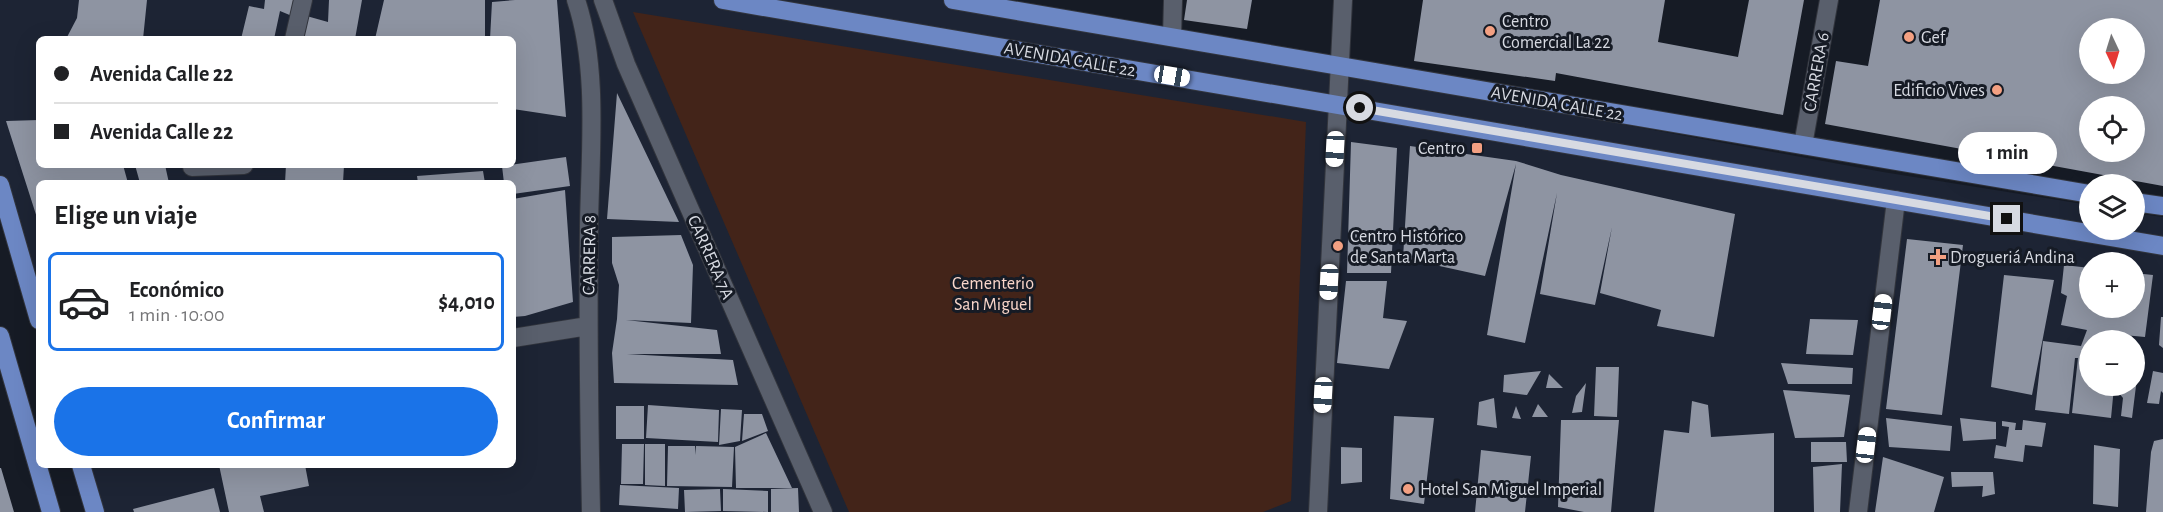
<!DOCTYPE html>
<html lang="es">
<head>
<meta charset="utf-8">
<style>
  :root { --surface:#fff; --page:#f2f2f2; --text:#202124; --muted:#757577; --line:#e0e0e0; --accent:#1a73e8 }
  body { margin:0; font-family:"Alegreya Sans",sans-serif; background:var(--page); color:var(--text); height:100vh; display:flex; flex-direction:column; font-size:22px; white-space:nowrap }
  * { box-sizing:border-box; margin:0 }
  p { font-size:20px; color:var(--muted) }
  .icon { flex:none; width:33px; height:33px; fill:none; stroke:currentColor; stroke-width:2; stroke-linecap:round; stroke-linejoin:round }
  .map { position:relative; flex:1; overflow:hidden }
  .sheet { position:absolute; left:36px; top:180px; width:480px; height:288px; display:flex; flex-direction:column; background:var(--surface); border-radius:9px; box-shadow:0 6px 24px #0002 }
  .sheet>* { flex:none }
  .top-card { position:absolute; left:36px; top:36px; width:480px; height:132px; border-radius:9px; box-shadow:0 6px 24px #0002; display:grid; align-content:center; height:132px; padding:0 18px; background:var(--surface) }
  .needle { width:39px; rotate:176deg }
  .fabs { position:absolute; left:2079px; top:18px; display:grid; gap:12px }
  .fabs a { display:grid; place-items:center; width:66px; height:66px; border-radius:50%; background:var(--surface); box-shadow:0 6px 24px #0002; font-size:30px }
  .end { position:absolute; width:27px; height:27px; margin:-14px; border:8px solid #d7dae2; background:#111; box-shadow:0 0 0 3px #111 }
  .from { border-radius:50% }
  .bubble { position:absolute; height:42px; border-radius:21px; background:var(--surface); box-shadow:0 6px 24px #0002; font-size:20px; font-weight:700; line-height:42px; text-align:center }
  .car { position:absolute; width:18px; height:36px; margin:-18px -9px; border-radius:8px; box-shadow:0 0 4px 2px #0007; background:linear-gradient(#fff 24%,#345 0 40%,#fff 0 76%,#345 0 86%,#fff 0) }
  .top-card b { display:flex; align-items:center; gap:21px; height:57px; font-size:22px }
  .top-card b+b { border-top:2px solid var(--line) }
  .top-card i { width:15px; height:15px; background:var(--text) }
  ul { padding:0; list-style:none }
  li { display:flex; align-items:center; gap:18px; height:99px; margin:0 12px 9px; padding:0 6px; border:3px solid var(--line); border-radius:9px }
  li div { flex:1 }
  li b { display:block; font-size:22px }
  li em { font-style:normal; font-weight:700 }
  li.current { border-color:var(--accent) }
  li>.icon { width:54px; height:54px; stroke-width:1.5 }
  h2 { padding:0 18px; font-size:27px; line-height:72px }
  .cta { display:flex; gap:12px; margin-top:auto; padding:12px 18px }
  .cta a { flex:1; height:69px; border-radius:36px; background:var(--accent); color:#fff; font-size:24px; font-weight:700; line-height:69px; text-align:center }
  .map>svg:first-child { display:block }
  .built { fill:#1d2434; fill-rule:evenodd }
  .green { fill:#432419 }
  .building { fill:#8e94a2; fill-rule:evenodd }
  .lines { fill:none; stroke-linecap:round; stroke-linejoin:round }
  .minor-casing { stroke:#32353d; stroke-width:20 }
  .major-casing { stroke:#32353d; stroke-width:20 }
  .minor { stroke:#595f6c; stroke-width:18 }
  .major { stroke:#6c87c4; stroke-width:18 }
  .route { stroke:#d7dae2; stroke-width:8 }
  .poi-dot { fill:#f3a082; stroke:#161b25; stroke-width:2 }
  .labels { text-anchor:middle; stroke-width:6; stroke-linejoin:round; paint-order:stroke }
  .poi-label { font-size:18px; fill:#d7dae2; stroke:#161b25; text-anchor:start }
  .street-label { font-size:18px; fill:#d7dae2; stroke:#161b25 }
  .park-label { font-size:18px; fill:#f9d6ca; stroke:#161b25 }
</style>
</head>
<body>
<div class="map">
<svg width="2163" height="512" viewBox="0 0 2163 512">
  <rect width="100%" height="100%" fill="#161b25"/>
  <path class="built" d="M0,0H943L1883,172L2089,205L2090,230H2134L2135,213L2163,217V512H88L75,465H513V183H39V338L0,199ZM39,39H513V165H39ZM2090,262H2134V308H2090ZM2090,340H2134V386H2090Z"/>
  <path class="green" d="M633,12L1306,122L1291,501L1263,512H849Z"/>
  <path class="building" d="M79,0H147L143,39H66L77,18Z
    M265,0H293L292,16L280,11L274,39H241L249,6L264,9Z
    M329,0H362L355,39H299L303,15L328,22Z
    M384,0H485V39H375Z
    M515,0H557L566,117L513,109V39H490L492,2Z
    M1187,0H1252L1247,29L1184,20Z
    M1423,0H1665L1658,42L1738,57L1749,0H1804L1783,115L1556,73L1555,81L1414,61Z
    M1880,0H2163V186L1825,124L1836,61L1868,66ZM2090,28H2134V74H2090ZM2090,106H2134V152H2090Z
    M617,93L679,222L607,219Z
    M39,120V165H123L128,183H39V224L6,121Z
    M1351,142L1397,148L1391,273H1347Z
    M1410,146L1516,161L1561,175L1735,214L1714,337L1657,326L1661,310L1600,293L1612,227L1595,305L1540,294L1557,193L1525,343L1487,335L1516,164L1485,276L1403,258Z
    M566,157L570,186L513,194V183H504L502,166Z
    M135,165H165L169,183H140Z
    M286,165H344L343,183H285Z
    M483,171L485,183H418L417,176Z
    M565,190L573,302L525,316L513,317V199Z
    M681,235L693,265L691,323L626,320L717,330L721,354H627L733,360L738,385L614,383L612,353L617,319L619,285L612,263V237Z
    M1907,239L1963,245L1942,415L1886,409Z
    M2064,265L2090,268V308H2134V273L2153,275L2145,337L2113,334L2112,340H2090V386H2134V361L2139,362L2132,418L2121,416L2123,398L2114,387L2111,418L2072,413L2078,358H2075L2069,414L2035,410L2043,341L2081,346L2087,330L2061,325L2067,296L2061,293Z
    M2004,275L2054,280L2032,395L1991,387Z
    M1346,281H1387L1383,318L1407,321L1389,369L1337,363Z
    M2161,317H2163V348L2159,345Z
    M1810,319L1858,320L1853,355L1806,354Z
    M1781,363L1853,368L1852,384H1788Z
    M1596,367H1619L1617,417L1594,416Z
    M1541,371L1527,395L1503,392L1504,375Z
    M2153,371L2163,373V393L2161,391L2159,404L2147,403Z
    M1549,374L1563,388H1546Z
    M1586,383L1582,412L1572,413L1576,396Z
    M1783,390L1850,395L1844,437L1795,438Z
    M1494,398L1497,428L1477,425L1479,402Z
    M1692,401L1708,405L1711,437L1774,433V512H1654L1664,430L1689,433Z
    M1538,404L1548,417H1532Z
    M648,405L719,410L718,442L646,438Z
    M616,406H644V439H616Z
    M1516,406L1521,419L1512,418Z
    M721,409L742,410L740,441L719,445Z
    M744,414H762L768,431L742,441Z
    M1394,416L1434,418L1424,504L1390,499Z
    M1886,418L1952,426L1950,451L1889,447Z
    M1960,418L1996,422V439L1963,441Z
    M1561,420H1619L1611,512H1584L1558,507Z
    M2023,420L2046,423L2042,447L2025,445L2023,462L1994,458L1996,445L2006,447L2009,427L2002,426V421L2016,423L2015,430H2022Z
    M766,433L792,488H736L735,447Z
    M2163,439V512H2146L2151,452L2154,441Z
    M1811,442H1846L1847,462H1811Z
    M622,444H644L643,484H621Z
    M645,444H665V486L645,485Z
    M2094,445L2120,449L2118,507L2093,504Z
    M668,446H695L696,455V446L734,447L732,487L667,486Z
    M1341,447L1362,448V482L1341,484Z
    M1481,450L1531,456L1525,512H1475Z
    M1883,457L1944,477L1934,512H1875Z
    M1842,464L1840,512H1814L1813,467Z
    M219,465H305L309,486L260,496L264,512H229Z
    M0,468H1L14,512H0Z
    M1951,472H1993L1995,494L1982,497L1983,486L1952,487Z
    M620,485L679,488L678,509L619,505Z
    M214,488L220,512H134L133,509Z
    M798,488L799,512H771V489Z
    M720,489L721,511L685,512L684,490Z
    M723,489L768,491V512L723,511Z"/>
  <g class="lines">
    <g class="minor-casing">
      <path id="minor" d="M576,0C599,68 590,154 589,226C588,321 589,416 591,512
        M603,0L626,64L823,512
        M1172,37L1173,0
        M294,39L303,0
        M1803,145L1829,0
        M192,167L244,165
        M513,338L588,326
        M1318,512L1343,0
        M1858,512L1896,200"/>
    </g>
    <g class="major-casing">
      <path id="major" d="M723,0L2163,246
        M953,0L2090,194
        M0,185L39,320
        M2134,202L2163,206
        M0,336L51,512
        M81,465L95,512"/>
    </g>
    <use href="#minor" class="minor"/>
    <use href="#major" class="major"/>
  </g>
  <g class="lines">
    <path class="route" d="M1360,108L2007,219"/>
  </g>
  <g class="poi-dot">
    <circle cx="1490" cy="31" r="6"/>
    <circle cx="1909" cy="37" r="6"/>
    <circle cx="1997" cy="90" r="6"/>
    <rect x="1471" y="142" width="12" height="12" rx="3"/>
    <circle cx="1338" cy="246" r="6"/>
    <path d="M1935 248h6v6h6v6h-6v6h-6v-6h-6v-6h6z"/>
    <circle cx="1408" cy="489" r="6"/>
  </g>
  <g class="labels">
    <g class="poi-label">
      <text x="1502" y="27">Centro<tspan x="1502" dy="21">Comercial La 22</tspan></text>
      <text x="1921" y="43">Gef</text>
      <text x="1985" y="96" text-anchor="end">Edificio Vives</text>
      <text x="1465" y="154" text-anchor="end">Centro</text>
      <text x="1350" y="242">Centro Histórico<tspan x="1350" dy="21">de Santa Marta</tspan></text>
      <text x="1950" y="263">Drogueriá Andina</text>
      <text x="1420" y="495">Hotel San Miguel Imperial</text>
    </g>
    <g class="street-label">
      <text transform="translate(1070 59) rotate(10)" y="6">AVENIDA CALLE 22</text>
      <text transform="translate(1816 72) rotate(-80)" y="6">CARRERA 6</text>
      <text transform="translate(1557 103) rotate(10)" y="6">AVENIDA CALLE 22</text>
      <text transform="translate(589 255) rotate(-89)" y="6">CARRERA 8</text>
      <text transform="translate(711 257) rotate(66)" y="6">CARRERA 7A</text>
    </g>
    <g class="park-label">
      <text x="993" y="289">Cementerio<tspan x="993" dy="21">San Miguel</tspan></text>
    </g>
  </g>
</svg>
<div class="fabs">
<a><svg class="needle" viewBox="-14 -14 28 28"><path d="M0-13l5 13h-10z" fill="#e53935"/><path d="M0 13l5-13h-10z" fill="#757577"/></svg></a>
<a><svg class="icon" aria-label="locate" viewBox="0 0 24 24"><circle cx="12" cy="12" r="6"/><path d="M12 2v4M12 18v4M2 12h4M18 12h4"/></svg></a>
<a><svg class="icon" aria-label="layers" viewBox="0 0 24 24"><path d="M12 4l9 5-9 5-9-5zM3 14l9 5 9-5"/></svg></a>
<a>+</a>
<a>−</a>
</div>
<i class="end from" style="left:1360px;top:108px"></i>
<i class="end" style="left:2007px;top:219px"></i>
<div class="bubble" style="left:1958px;top:132px;width:99px">1 min</div>
<i class="car" style="left:1172px;top:76px;rotate:99deg"></i>
<i class="car" style="left:1335px;top:149px;rotate:183deg"></i>
<i class="car" style="left:1329px;top:282px;rotate:183deg"></i>
<i class="car" style="left:1882px;top:312px;rotate:7deg"></i>
<i class="car" style="left:1323px;top:395px;rotate:183deg"></i>
<i class="car" style="left:1866px;top:445px;rotate:7deg"></i>
<div class="top-card">
<b><i class="from"></i>Avenida Calle 22</b>
<b><i></i>Avenida Calle 22</b>
</div>
<section class="sheet">
<h2>Elige un viaje</h2>
<ul>
<li class="current"><svg class="icon" aria-label="car" viewBox="0 0 24 24"><path d="M5 17H2v-5l4-1 3-4h7l3 4 3 1v5h-3M9 17h6M6 11h13"/><circle cx="7" cy="17" r="2"/><circle cx="17" cy="17" r="2"/></svg><div><b>Económico</b><p>1 min · 10:00</p></div><em>$4,010</em></li>
</ul>
<div class="cta"><a>Confirmar</a></div>
</section>
</div>
</body>
</html>
